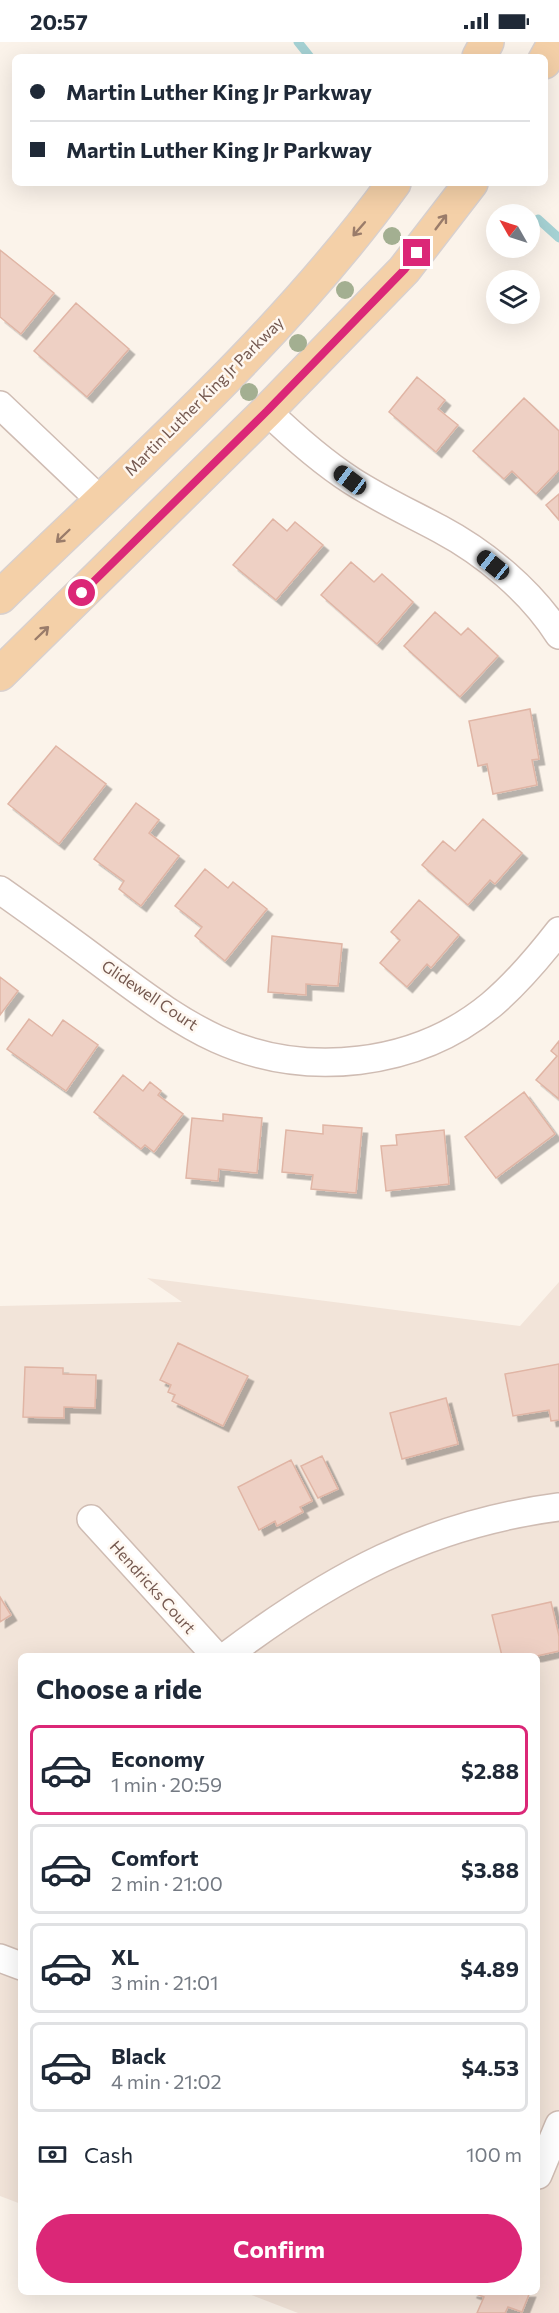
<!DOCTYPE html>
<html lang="en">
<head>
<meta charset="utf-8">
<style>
  :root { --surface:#fff; --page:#f6f6f7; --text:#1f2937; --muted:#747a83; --line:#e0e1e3; --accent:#db2777 }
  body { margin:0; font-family:Commissioner,sans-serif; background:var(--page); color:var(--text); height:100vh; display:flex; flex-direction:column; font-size:22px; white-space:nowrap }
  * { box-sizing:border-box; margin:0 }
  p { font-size:20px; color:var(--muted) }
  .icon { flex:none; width:33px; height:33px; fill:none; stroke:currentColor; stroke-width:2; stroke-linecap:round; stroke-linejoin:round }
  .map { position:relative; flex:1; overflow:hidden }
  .sheet { position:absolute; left:18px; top:1611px; width:522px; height:642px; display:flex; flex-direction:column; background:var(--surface); border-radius:9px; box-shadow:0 6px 24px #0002 }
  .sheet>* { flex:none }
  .guide { position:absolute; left:12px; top:12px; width:536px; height:132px; border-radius:9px; box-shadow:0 6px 24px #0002; display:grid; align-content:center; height:132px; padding:0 18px; background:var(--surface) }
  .needle { width:39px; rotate:309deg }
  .fabs { position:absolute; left:486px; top:162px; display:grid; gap:12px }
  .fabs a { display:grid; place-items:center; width:54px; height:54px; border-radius:50%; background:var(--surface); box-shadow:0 6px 24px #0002; font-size:30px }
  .end { position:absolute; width:27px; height:27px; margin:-14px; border:8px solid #db2777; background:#fff; box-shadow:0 0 0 3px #fff }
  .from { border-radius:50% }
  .car { position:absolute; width:18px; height:36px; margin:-18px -9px; border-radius:8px; box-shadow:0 0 4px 2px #0007; background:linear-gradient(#222 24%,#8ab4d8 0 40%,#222 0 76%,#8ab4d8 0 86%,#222 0) }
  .guide b { display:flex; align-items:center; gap:21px; height:57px; font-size:22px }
  .guide b+b { border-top:2px solid var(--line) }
  .guide i { width:15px; height:15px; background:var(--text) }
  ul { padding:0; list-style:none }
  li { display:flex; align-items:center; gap:18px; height:90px; margin:0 12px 9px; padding:0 6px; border:3px solid var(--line); border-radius:9px }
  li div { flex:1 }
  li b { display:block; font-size:22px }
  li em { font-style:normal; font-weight:700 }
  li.selected { border-color:var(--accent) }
  li>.icon { width:54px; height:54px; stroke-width:1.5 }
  h2 { padding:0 18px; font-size:27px; line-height:72px }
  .pay { display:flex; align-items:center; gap:15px; height:66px; padding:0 18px; font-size:22px }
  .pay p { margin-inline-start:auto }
  .primary-button { display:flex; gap:12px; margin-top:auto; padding:12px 18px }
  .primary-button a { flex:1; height:69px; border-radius:36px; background:var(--accent); color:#fff; font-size:24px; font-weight:700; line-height:69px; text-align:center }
  .status { display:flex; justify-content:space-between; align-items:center; height:42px; padding:0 30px; background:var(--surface); direction:ltr }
  .status svg { height:16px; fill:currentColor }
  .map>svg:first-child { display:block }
  .residential { fill:#f2e4d9 }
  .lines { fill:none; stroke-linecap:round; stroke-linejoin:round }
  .stream { stroke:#a6d2d4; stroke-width:9 }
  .building { fill:#eed0c4; stroke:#e0b5a5; stroke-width:1.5; filter:url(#shadow) }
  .street-casing { stroke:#cfbcb3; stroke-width:30 }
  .primary-casing { stroke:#d8d0ce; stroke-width:36 }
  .street { stroke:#fff; stroke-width:27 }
  .primary { stroke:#f4d0a8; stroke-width:33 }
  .tree { fill:#a3af91 }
  .oneway { stroke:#9a7c6a }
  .route { stroke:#db2777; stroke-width:8 }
  .labels { text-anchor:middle; stroke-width:5; stroke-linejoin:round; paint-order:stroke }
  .street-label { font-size:16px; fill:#74584f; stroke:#fef7f0 }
</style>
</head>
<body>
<div class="status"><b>20:57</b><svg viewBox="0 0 49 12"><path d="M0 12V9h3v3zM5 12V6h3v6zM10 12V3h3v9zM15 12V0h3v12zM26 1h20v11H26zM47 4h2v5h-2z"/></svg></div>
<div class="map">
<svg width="559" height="2271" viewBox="0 0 559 2271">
  <defs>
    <filter id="shadow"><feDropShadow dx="5.5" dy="5.5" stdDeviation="0" flood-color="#0004"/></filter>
  </defs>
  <rect width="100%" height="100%" fill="#fbf3ea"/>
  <path class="residential" d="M147,1236L520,1284L559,1240V2271H298L244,2250H537V1614H21V2162L0,2154V1264L182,1260Z"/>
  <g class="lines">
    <path class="stream" d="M298,0L310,15
      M538,177L559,196"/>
  </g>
  <path class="building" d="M0,208L54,251L21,292L0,275Z
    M76,261L129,307L87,355L34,309Z
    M417,335L445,358L438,367L458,383L436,410L389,370Z
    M524,356L559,389V428L536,452L512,429L504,437L473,409Z
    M559,452V478L546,463Z
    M273,477L287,489L295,480L323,503L276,558L233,523Z
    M351,520L374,540L382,532L413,560L377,602L321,553Z
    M435,570L461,593L468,586L498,614L460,655L404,604Z
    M530,667L539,717L532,718L537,743L493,752L487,722L478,724L469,679Z
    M56,704L106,742L59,802L8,762Z
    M136,761L159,778L149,791L179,814L141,864L119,847L124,839L94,817Z
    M483,777L522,811L495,842L490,838L468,863L422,823L443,799L455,809Z
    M205,827L228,846L233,840L267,867L225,919L195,894L202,885L175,864Z
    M419,858L459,893L431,926L427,922L407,945L380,921L400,898L391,890Z
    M272,894L342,902L338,944L306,942V953L268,950Z
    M0,935L18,949L0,973Z
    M29,977L52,994L63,978L98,1003L66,1049L7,1007Z
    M559,999V1057L536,1038L557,1014L551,1009Z
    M123,1033L143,1049L150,1040L161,1049L158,1053L183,1072L154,1110L145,1103L141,1107L94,1070Z
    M524,1050L555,1092L496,1136L465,1095Z
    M223,1072L262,1076L257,1131L219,1127L218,1139L186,1136L192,1076L223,1079Z
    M323,1083L362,1086L356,1151L311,1147L313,1133L282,1130L286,1088L323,1092Z
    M444,1088L449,1142L386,1149L381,1104L397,1103L396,1093Z
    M178,1301L248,1334L223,1384L172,1359L175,1353L168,1350L171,1343L160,1338Z
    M559,1322V1378L551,1379L549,1368L513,1374L505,1332Z
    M25,1325L63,1326V1332L96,1333L95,1366L64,1365V1376L23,1375Z
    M446,1356L458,1402L402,1417L390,1371Z
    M322,1414L338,1447L318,1456L301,1424Z
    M291,1418L312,1459L300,1465L303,1470L277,1484L275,1479L259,1488L238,1445Z
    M0,1555L11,1573L0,1580Z
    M551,1560L559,1594V1609L537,1614H502L492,1573Z
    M471,2250H530L522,2270L508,2265L505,2271H477L484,2255Z"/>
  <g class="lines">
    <g class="street-casing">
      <path id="street" d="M0,363L100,458
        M267,369C293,394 321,419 352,439C380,457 410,471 440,487C485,511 531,549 559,593
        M0,848C37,874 74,901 110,928C144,953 178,979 217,997C306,1037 416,1025 491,963C517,941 538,916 559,889
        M91,1477L216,1614
        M226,1614C331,1535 427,1482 559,1465
        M0,1916L21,1924
        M538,2133L559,2083"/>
    </g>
    <g class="primary-casing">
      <path id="primary" d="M479,15L487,0
        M544,20L555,0
        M0,555C135,424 283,294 394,141
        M0,632L267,369L404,228L471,141"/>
    </g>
    <use href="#street" class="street"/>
    <use href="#primary" class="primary"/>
  </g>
  <g class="tree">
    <circle cx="392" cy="194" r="9"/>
    <circle cx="345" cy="248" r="9"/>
    <circle cx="298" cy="301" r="9"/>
    <circle cx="249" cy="350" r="9"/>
  </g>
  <defs><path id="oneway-shaft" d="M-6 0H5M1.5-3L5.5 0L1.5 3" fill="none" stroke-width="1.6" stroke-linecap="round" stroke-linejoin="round" transform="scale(1.5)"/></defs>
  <g class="oneway">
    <use href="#oneway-shaft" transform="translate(441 180) rotate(-53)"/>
    <use href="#oneway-shaft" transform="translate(359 187) rotate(131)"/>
    <use href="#oneway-shaft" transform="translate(63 494) rotate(136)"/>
    <use href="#oneway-shaft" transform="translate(42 591) rotate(-44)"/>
  </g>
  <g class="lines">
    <path class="route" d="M82,551L267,369L404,228L417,211"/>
  </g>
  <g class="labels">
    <g class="street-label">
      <text transform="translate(204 354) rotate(-45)" y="6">Martin Luther King Jr Parkway</text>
      <text transform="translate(150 953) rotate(34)" y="6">Glidewell Court</text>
      <text transform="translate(153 1545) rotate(48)" y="6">Hendricks Court</text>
    </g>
  </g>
</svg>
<div class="fabs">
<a><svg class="needle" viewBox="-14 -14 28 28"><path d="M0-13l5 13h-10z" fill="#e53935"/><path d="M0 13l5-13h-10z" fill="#747a83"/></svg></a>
<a><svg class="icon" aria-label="layers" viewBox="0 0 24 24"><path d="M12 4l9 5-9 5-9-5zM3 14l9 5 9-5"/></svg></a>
</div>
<i class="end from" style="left:82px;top:551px"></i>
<i class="end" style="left:417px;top:211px"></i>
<i class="car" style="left:350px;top:438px;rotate:307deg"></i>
<i class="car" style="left:493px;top:523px;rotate:309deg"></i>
<div class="guide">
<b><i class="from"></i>Martin Luther King Jr Parkway</b>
<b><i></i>Martin Luther King Jr Parkway</b>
</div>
<section class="sheet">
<h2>Choose a ride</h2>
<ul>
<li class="selected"><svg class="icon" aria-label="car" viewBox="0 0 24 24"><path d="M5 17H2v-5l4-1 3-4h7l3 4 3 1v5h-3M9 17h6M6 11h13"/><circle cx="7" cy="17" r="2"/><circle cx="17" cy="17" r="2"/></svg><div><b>Economy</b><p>1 min · 20:59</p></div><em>$2.88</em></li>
<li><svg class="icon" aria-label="car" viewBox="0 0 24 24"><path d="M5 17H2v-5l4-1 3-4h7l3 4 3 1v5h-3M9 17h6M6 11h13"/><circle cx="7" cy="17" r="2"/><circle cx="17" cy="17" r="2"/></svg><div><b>Comfort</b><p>2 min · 21:00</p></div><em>$3.88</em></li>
<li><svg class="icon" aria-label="car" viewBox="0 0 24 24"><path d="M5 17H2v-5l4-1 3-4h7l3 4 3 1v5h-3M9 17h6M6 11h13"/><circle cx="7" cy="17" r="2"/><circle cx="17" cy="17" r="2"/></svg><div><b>XL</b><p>3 min · 21:01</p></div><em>$4.89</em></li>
<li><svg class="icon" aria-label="car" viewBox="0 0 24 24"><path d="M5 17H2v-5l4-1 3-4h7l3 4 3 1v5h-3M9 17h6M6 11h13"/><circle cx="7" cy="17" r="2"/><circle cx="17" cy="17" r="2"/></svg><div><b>Black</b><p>4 min · 21:02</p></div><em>$4.53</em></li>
</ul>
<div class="pay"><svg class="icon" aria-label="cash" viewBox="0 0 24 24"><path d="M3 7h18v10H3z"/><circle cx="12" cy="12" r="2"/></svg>Cash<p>100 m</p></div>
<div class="primary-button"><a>Confirm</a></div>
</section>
</div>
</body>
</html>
